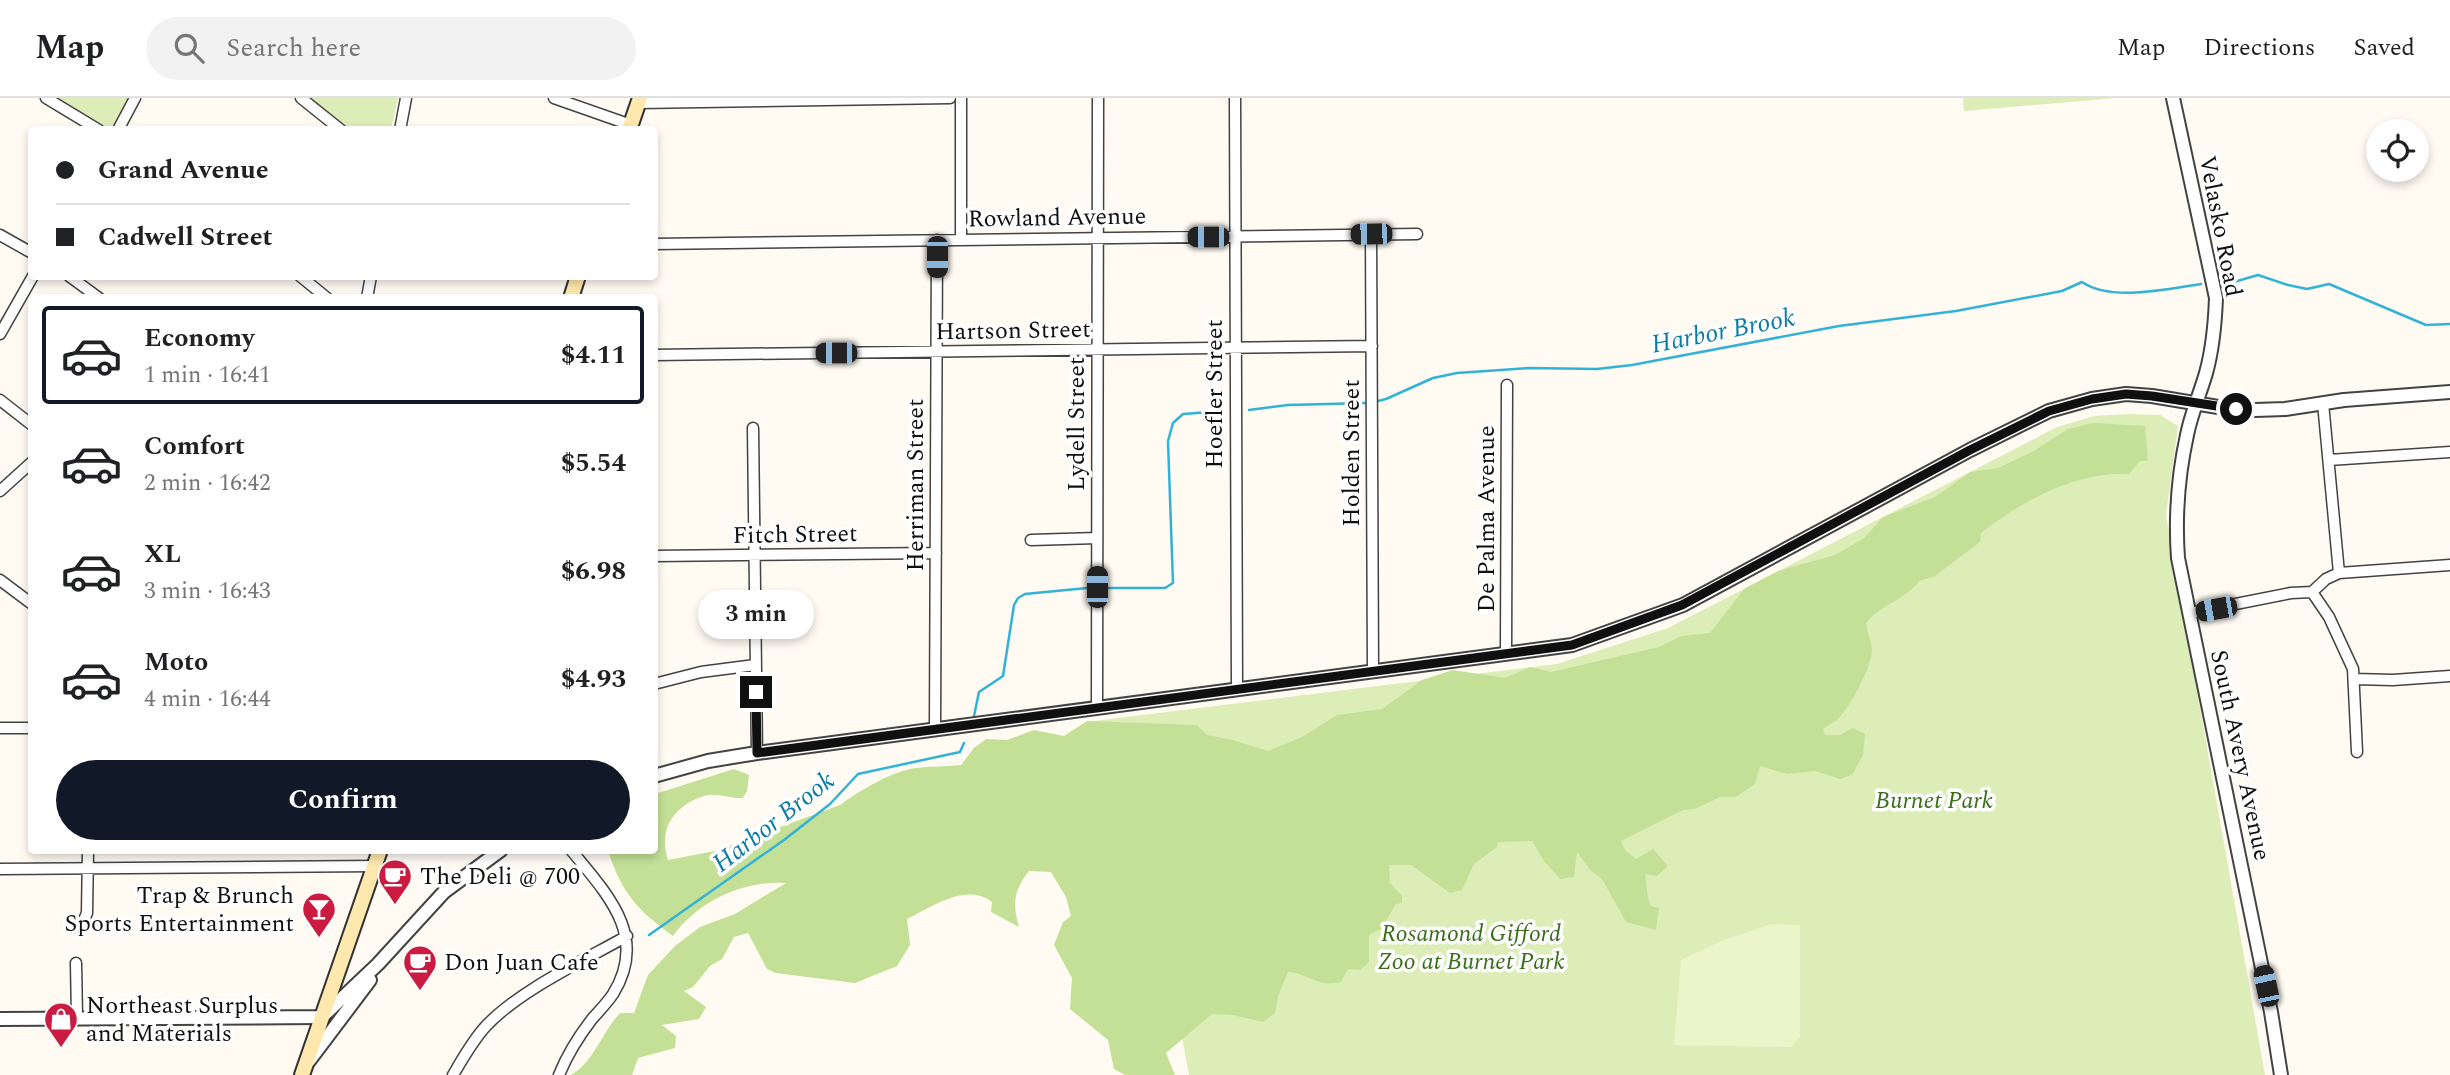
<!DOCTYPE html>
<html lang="en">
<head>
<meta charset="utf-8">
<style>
  :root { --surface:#fff; --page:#f2f2f2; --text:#202124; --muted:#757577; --line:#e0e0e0; --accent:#111827 }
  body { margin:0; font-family:Spectral,serif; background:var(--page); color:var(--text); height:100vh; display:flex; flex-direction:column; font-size:26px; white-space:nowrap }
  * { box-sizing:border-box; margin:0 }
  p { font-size:23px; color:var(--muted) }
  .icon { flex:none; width:38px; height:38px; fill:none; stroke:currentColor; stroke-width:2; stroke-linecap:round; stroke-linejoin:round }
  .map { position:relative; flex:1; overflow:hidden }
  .drawer { position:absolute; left:28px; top:196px; width:630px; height:560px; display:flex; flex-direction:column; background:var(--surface); border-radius:7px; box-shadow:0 4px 10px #0003 }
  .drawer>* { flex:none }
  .top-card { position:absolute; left:28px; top:28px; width:630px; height:154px; border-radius:7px; box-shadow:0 4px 10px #0003; display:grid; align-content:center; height:154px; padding:0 28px; background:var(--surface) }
  .tools { position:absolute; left:2366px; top:21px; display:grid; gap:14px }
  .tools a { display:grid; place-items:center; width:63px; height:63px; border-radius:50%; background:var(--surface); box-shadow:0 4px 10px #0003; font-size:35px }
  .end { position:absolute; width:32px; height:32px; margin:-16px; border:9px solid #101010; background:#fff; box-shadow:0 0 0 4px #fff }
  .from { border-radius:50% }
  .bubble { position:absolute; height:49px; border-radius:24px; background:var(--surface); box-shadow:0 4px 10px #0003; font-size:23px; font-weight:700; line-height:49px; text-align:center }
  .car { position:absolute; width:21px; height:42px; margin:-21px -10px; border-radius:9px; box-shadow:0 0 5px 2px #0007; background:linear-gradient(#222 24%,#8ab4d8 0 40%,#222 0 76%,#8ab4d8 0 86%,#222 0) }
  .top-card b { display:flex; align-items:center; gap:24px; height:66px; font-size:26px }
  .top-card b+b { border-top:2px solid var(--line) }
  .top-card i { width:18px; height:18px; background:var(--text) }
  ul { padding:12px 0 0; list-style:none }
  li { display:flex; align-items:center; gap:21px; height:98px; margin:0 14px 10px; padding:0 14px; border:4px solid transparent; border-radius:7px }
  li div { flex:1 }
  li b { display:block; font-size:26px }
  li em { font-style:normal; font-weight:700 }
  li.selected { border-color:var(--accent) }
  li>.icon { width:63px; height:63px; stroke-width:1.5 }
  .action { display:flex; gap:14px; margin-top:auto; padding:14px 28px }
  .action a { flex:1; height:80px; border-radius:42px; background:var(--accent); color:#fff; font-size:28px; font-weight:700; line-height:80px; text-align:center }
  header { display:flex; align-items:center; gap:42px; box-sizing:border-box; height:98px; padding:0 35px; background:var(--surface); border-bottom:2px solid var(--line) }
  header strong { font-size:33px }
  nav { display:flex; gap:38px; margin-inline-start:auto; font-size:24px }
  .search { width:490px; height:63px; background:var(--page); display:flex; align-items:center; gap:18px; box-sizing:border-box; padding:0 24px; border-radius:38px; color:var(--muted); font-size:26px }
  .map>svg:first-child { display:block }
  .green { fill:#ddedb8 }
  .forest { fill:#c3e096 }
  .pitch { fill:#ecf4ca }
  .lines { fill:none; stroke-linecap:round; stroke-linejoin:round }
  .stream { stroke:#33b2d8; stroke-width:2.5 }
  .minor-casing { stroke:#434343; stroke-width:13 }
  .tertiary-casing { stroke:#434343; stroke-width:16 }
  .secondary-casing { stroke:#323232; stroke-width:18 }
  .minor { stroke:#fff; stroke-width:10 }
  .tertiary { stroke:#fff; stroke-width:12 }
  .secondary { stroke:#ffe8ad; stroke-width:14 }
  .route { stroke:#101010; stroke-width:9 }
  .labels { text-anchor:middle; stroke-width:7; stroke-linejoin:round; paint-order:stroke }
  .street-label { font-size:24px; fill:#101010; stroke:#fff }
  .park-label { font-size:24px; font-style:italic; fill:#396e19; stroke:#fff }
  .poi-label { font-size:24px; fill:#101010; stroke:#fff; text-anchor:start }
  .water-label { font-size:26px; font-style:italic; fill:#0d7ca5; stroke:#fff }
</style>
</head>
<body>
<header>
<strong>Map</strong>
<div class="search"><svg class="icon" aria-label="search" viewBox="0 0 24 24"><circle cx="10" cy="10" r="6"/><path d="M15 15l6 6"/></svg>Search here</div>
<nav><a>Map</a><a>Directions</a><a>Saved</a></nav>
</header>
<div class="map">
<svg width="2450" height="977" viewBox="0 0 2450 977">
  <rect width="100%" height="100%" fill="#fffaf2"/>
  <path class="green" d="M58,0H130L115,27L109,30Z
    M308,0H398L391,32L350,31Z
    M1963,0H2115L1964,13Z
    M2129,316L2160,317L2178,328L2166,417L2265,977H1189L1181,934L1198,752L1094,623L1557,566L1668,530L2057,329L2094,318Z"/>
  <path class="forest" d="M2093,325L2145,328L2148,363H2140L2129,376C2076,373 2022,403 1981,435L1980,444L1935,478L1919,483C1905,502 1880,507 1866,525C1867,535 1872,543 1872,552C1872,568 1849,611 1837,622C1833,625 1827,628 1823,631L1825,637H1840L1853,630L1865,636L1863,657L1852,677L1840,681L1815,673L1787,676L1760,668L1755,686L1736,699H1720L1695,711L1683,712L1621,743L1625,752L1636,761L1653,751L1668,768L1657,778L1645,776L1648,800L1651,808L1659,810L1656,832L1626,824L1602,781L1591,773L1577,754L1574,779L1560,781L1544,763L1532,743L1498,744L1497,749L1474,766L1462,792L1450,795L1411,767H1389L1390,785L1402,798V805L1396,806L1381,831L1369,837V864L1360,872L1348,871L1341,884C1317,890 1309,875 1288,874L1278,898L1275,915L1263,924L1233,917L1212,916L1166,955L1175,977H1125L1114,971L1108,942L1070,911L1072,880L1054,847L1063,824L1071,818L1066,799L1051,774L1029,773C1014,792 1012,805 1019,829L991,814L992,804C967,784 931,809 907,821L910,847L897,868L855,885L776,875L767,871L748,835L734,839L722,861L710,868L693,889L684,893L706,909L699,921L662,927L676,938L675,950L638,960L632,977H571C594,964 602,934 620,915H634L648,877L675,848L700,829L735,816L786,785C744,782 698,803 673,838C637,812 622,795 608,753L654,752L655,696L734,671L749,677L747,693L743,700C730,701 716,694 704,698C673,708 658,732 668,762L715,753L840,707C859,693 892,673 916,670C930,668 946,669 961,667L974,650L986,641L1007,642L1034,632L1064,638L1087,623L1197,627L1207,637L1229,641L1268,653L1302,639L1337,617L1382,611L1422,582L1453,572L1505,580L1530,569L1551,574L1659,549L1681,538L1710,535L1744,491L1778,473L1835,457L1864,440L1883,419L1935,399L1970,374L1998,370L2034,353L2068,331Z"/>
  <path class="pitch" d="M1771,826L1800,827V939L1791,949L1674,947L1681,862L1721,843Z"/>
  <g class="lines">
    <path class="stream" d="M2227,186L2258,177L2288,187L2307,191L2329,186L2426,227L2450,226
      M1374,304L1386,301L1433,280L1457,275L1529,270L1597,271L1632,267L1839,228L1956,213L2062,193L2082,184C2111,204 2167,191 2201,186
      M1249,312L1288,307L1367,305
      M1106,490H1165L1173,485L1168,343L1173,325L1183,316L1224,313
      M974,618L979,594L1003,578L1014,507L1018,500L1025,496L1087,490
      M649,837L784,742L830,706L858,676L960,654L964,645"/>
    <g class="minor-casing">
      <path id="minor" d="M46,0L99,32
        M301,0L341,32
        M554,0L631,27
        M961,0V142
        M1235,0L1237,591
        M638,5L950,0
        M118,32L135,0
        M400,32L406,0
        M1371,136L1373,573
        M0,137L32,155
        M654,146L1417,136
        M69,178L99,200
        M300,178L327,200
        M367,200L371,178
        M0,236L33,178
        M654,257L1372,248
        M0,302L32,327
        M2323,305L2339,475
        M753,330L757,655
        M2329,362L2450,354
        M0,393L32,364
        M1031,442L1097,440
        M654,458L936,455
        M0,482L32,506
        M2312,494L2329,519L2353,571L2357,654
        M2190,515L2291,495L2312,494L2326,481L2339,475L2450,467
        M1506,556L1507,287
        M2354,581L2393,582L2450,578
        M654,586L701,574L755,567
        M1097,610L1098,0
        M0,630H32
        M935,631L937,142
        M0,771L375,768
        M80,831L87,815L88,752
        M76,865L77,919
        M453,977C463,960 473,942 486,928C520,892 583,863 627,838
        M559,977C567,957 579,938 592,921C599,913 607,905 613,896C649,838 607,796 571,752"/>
    </g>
    <g class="tertiary-casing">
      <path id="tertiary" d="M2173,0L2216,200C2215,226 2213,250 2206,275C2200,296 2191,316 2187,337C2178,378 2175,418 2178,460L2271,914L2281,977
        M654,678L708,663L757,655L1572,547L1683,507L1970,352L2049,313L2092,301L2126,296L2152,298L2218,309L2255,312L2285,311L2344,302L2450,294
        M0,921L322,919L378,866L444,794L501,752
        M309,963L370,882"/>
    </g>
    <g class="secondary-casing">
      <path id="secondary" d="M629,32L640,0
        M571,200L578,178
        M302,977L380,752"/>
    </g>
    <use href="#minor" class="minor"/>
    <use href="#tertiary" class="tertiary"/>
    <use href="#secondary" class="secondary"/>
  </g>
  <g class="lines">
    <path class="route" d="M756,594L757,655L1572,547L1682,507L1970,352L2049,313L2092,301L2126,296L2152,298L2236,311"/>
  </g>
  <defs>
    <g id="cafe-pin" transform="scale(1.75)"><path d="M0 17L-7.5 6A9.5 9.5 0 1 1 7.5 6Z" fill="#cc1b41" stroke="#fff"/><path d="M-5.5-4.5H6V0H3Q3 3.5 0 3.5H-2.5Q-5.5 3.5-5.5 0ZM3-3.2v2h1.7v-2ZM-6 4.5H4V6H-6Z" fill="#fff"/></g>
    <g id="bar-pin" transform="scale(1.75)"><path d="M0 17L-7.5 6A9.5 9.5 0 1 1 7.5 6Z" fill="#cc1b41" stroke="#fff"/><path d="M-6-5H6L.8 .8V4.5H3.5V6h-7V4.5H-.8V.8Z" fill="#fff"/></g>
    <g id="shop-pin" transform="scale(1.75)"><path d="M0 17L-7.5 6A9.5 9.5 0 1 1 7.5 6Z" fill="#cc1b41" stroke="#fff"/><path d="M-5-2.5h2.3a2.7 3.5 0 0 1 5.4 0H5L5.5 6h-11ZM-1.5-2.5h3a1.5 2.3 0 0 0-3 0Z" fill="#fff"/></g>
  </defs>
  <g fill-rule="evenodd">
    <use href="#cafe-pin" x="395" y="778"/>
    <use href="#bar-pin" x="319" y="811"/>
    <use href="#cafe-pin" x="420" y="864"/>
    <use href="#shop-pin" x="61" y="921"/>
  </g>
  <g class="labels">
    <g class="street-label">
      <text transform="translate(1057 119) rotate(-1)" y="8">Rowland Avenue</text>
      <text transform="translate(2221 128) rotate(79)" y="8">Velasko Road</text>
      <text transform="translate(1013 232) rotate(-1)" y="8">Hartson Street</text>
      <text transform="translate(1214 296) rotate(-90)" y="8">Hoefler Street</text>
      <text transform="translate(1076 326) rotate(-90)" y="8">Lydell Street</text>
      <text transform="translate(1351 355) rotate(-90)" y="8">Holden Street</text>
      <text transform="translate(915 387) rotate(-90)" y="8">Herriman Street</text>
      <text transform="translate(1486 421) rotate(-90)" y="8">De Palma Avenue</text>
      <text transform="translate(795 436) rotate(-1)" y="8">Fitch Street</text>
      <text transform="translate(2241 657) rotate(78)" y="8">South Avery Avenue</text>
    </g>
    <g class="park-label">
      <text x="1934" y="710">Burnet Park</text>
      <text x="1471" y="843">Rosamond Gifford<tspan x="1471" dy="28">Zoo at Burnet Park</tspan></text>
    </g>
    <g class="poi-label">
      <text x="420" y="786">The Deli @ 700</text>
      <text x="294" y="805" text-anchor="end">Trap &amp; Brunch<tspan x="294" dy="28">Sports Entertainment</tspan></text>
      <text x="444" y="872">Don Juan Cafe</text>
      <text x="86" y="915">Northeast Surplus<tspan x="86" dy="28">and Materials</tspan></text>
    </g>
    <g class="water-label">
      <text transform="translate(1723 232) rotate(-11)" y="9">Harbor Brook</text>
      <text transform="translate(773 723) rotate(-38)" y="9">Harbor Brook</text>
    </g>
  </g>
</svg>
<div class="tools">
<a><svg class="icon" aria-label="locate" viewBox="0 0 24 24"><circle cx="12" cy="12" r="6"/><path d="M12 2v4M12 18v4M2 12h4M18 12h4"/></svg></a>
</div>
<i class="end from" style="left:2236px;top:311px"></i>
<i class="end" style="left:756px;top:594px"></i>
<div class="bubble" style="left:698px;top:492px;width:116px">3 min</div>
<i class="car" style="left:1371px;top:136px;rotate:269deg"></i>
<i class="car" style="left:1208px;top:139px;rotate:270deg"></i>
<i class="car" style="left:937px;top:159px;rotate:180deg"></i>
<i class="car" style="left:836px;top:255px;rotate:270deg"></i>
<i class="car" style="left:1097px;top:489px;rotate:0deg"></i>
<i class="car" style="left:2216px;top:511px;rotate:260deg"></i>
<i class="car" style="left:2266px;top:888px;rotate:348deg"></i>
<div class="top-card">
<b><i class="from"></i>Grand Avenue</b>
<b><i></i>Cadwell Street</b>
</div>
<section class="drawer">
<ul>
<li class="selected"><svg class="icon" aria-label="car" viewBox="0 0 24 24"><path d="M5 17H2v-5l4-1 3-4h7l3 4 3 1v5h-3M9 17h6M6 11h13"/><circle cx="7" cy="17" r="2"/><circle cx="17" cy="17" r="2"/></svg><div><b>Economy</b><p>1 min · 16:41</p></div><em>$4.11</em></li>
<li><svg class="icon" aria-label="car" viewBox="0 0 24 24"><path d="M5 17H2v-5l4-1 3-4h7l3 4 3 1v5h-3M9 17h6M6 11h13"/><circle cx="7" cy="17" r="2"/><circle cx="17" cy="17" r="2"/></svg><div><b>Comfort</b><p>2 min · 16:42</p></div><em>$5.54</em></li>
<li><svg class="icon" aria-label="car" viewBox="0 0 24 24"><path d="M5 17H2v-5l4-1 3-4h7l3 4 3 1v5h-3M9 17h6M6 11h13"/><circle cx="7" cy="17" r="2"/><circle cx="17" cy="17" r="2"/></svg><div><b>XL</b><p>3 min · 16:43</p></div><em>$6.98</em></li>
<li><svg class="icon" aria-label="car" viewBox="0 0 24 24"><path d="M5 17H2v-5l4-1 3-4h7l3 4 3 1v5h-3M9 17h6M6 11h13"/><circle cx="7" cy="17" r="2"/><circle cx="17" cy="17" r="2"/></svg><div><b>Moto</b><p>4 min · 16:44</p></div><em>$4.93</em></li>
</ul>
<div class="action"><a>Confirm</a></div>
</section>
</div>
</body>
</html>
